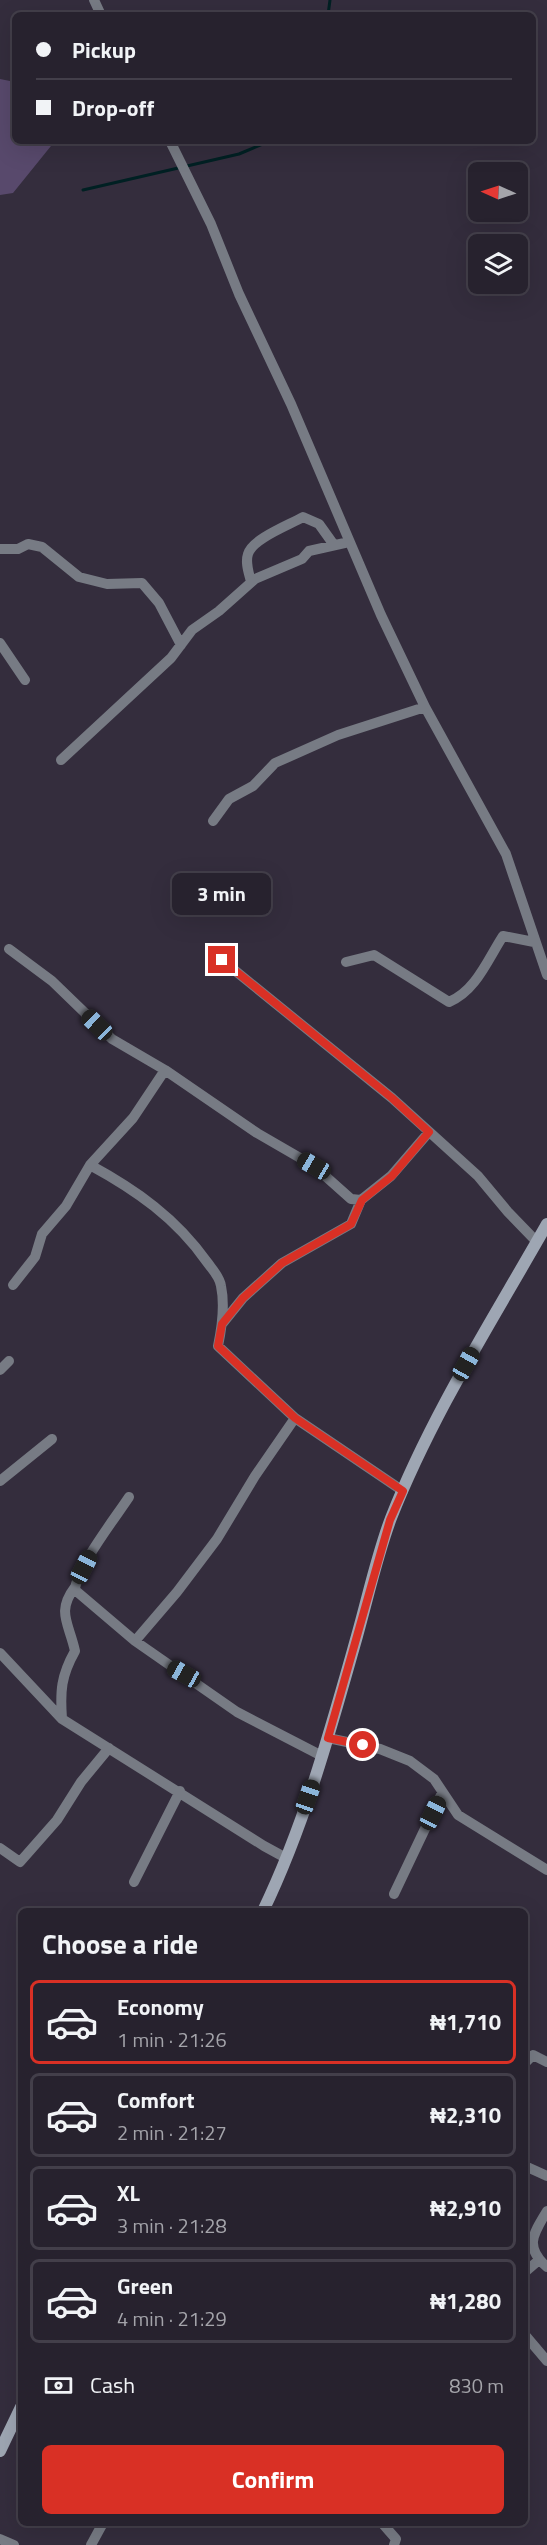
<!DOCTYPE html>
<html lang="en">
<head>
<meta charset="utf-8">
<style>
  :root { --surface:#27222e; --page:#2f2a36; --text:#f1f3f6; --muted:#a4a4aa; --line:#433f4a; --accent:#d93025 }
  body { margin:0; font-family:"Titillium Web",sans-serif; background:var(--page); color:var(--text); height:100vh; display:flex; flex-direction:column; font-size:22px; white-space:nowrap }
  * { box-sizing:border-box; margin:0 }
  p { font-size:20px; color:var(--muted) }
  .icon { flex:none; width:33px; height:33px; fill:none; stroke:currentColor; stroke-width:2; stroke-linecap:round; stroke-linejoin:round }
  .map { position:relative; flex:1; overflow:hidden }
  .drawer { position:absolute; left:18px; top:1908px; width:510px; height:618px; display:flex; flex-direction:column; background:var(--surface); border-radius:9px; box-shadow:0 6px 24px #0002,0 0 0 2px var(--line) }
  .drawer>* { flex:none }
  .banner { position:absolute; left:12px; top:12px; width:524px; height:132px; border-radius:9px; box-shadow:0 6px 24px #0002,0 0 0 2px var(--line); display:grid; align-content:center; height:132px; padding:0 24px; background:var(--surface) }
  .needle { width:39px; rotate:273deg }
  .fabs { position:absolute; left:468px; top:162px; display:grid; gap:12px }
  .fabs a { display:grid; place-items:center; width:60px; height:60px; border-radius:9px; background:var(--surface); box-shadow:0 6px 24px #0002,0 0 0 2px var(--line); font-size:30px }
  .end { position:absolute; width:27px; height:27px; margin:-14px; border:8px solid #d93025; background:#fff; box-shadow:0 0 0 3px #fff }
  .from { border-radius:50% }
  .bubble { position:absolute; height:42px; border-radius:9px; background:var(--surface); box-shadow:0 6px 24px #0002,0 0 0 2px var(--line); font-size:20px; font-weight:700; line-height:42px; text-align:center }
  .car { position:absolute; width:18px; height:36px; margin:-18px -9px; border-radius:8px; box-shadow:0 0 4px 2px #0007; background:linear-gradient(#222 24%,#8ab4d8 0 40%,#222 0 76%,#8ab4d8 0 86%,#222 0) }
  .banner b { display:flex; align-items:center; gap:21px; height:57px; font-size:22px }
  .banner b+b { border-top:2px solid var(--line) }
  .banner i { width:15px; height:15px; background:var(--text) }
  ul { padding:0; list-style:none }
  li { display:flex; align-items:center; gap:18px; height:84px; margin:0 12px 9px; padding:0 12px; border:3px solid var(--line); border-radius:9px }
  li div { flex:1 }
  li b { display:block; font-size:22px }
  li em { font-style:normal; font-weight:700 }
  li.active { border-color:var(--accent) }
  li>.icon { width:54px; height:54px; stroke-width:1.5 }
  h2 { padding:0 24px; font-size:27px; line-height:72px }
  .pay { display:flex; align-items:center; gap:15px; height:66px; padding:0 24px; font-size:22px }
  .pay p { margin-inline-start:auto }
  .action { display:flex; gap:12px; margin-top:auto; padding:12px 24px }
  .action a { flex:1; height:69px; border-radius:9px; background:var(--accent); color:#fff; font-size:24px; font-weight:700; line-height:69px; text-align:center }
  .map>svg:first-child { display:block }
  .green { fill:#58496c }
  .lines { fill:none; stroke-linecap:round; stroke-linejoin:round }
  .stream { stroke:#002023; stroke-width:3 }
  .street { stroke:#777b84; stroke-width:10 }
  .secondary { stroke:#9ea6b3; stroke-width:12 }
  .route { stroke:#d93025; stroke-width:8 }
</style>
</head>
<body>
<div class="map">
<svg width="547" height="2545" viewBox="0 0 547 2545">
  <rect width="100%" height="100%" fill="#342d3d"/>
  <path class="green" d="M0,79L15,82V141H55L13,193L0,195Z"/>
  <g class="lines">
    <path class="stream" d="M328,15L330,0
      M83,190L239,154L270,141"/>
    <path class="street" d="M94,0L101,15
      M170,141L211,224L239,294L291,404L381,615L425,707L506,854L547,975
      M0,549H18L28,544L42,547L79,577L107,584L142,583L159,603L181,645
      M251,582C249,573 245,563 248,554C252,539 289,525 303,517L319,524L334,545
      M0,643L25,680
      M61,760L171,658L192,630L219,611L255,579L302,559L309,551L349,542
      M213,821L229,799L253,786L275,763L338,735L425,707
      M9,949L52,981L112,1039L165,1070L257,1133L314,1166L351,1199L361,1200L391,1176L429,1132
      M222,960L392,1098L478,1176L508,1212L537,1242
      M346,962L374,955L449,1002C476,991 488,959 503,936L534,942
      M90,1165C136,1190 176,1218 207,1262C212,1269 220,1277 221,1286C225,1305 222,1327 218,1346L295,1418L403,1491
      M13,1285L35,1257L42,1234L66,1206L90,1165L133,1118L165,1070
      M222,1324L243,1298L282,1263L351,1224L361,1200
      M0,1370L9,1361
      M0,1481L52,1439
      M129,1497C116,1517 76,1568 75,1590L135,1641L237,1712L322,1756
      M135,1641L177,1592L217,1539L255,1476L295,1418
      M0,1653L62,1719L264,1846L286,1858
      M62,1719C60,1691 61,1676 75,1651C69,1623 56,1612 75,1587
      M328,1738L380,1749L410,1761L434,1779L458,1815L547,1870
      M0,1848L20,1862L57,1820L81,1782L109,1748
      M134,1882L180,1791
      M394,1894L442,1793
      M525,2063L533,2055L547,2062
      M525,2166L547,2176
      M547,2211C533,2234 524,2247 547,2267
      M525,2272L539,2260
      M525,2335L547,2361
      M382,2523L396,2539L394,2545
      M0,2539L14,2545
      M91,2545L103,2523"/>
    <path class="secondary" d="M263,1911C305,1824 331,1728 357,1636C368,1597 377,1555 391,1518C432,1414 492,1321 547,1224
      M0,2451L21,2407"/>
  </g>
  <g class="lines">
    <path class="route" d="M222,960L392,1098L429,1132L392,1176L362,1200L351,1224L282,1263L243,1298L222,1324L218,1346L295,1418L403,1491L390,1520L328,1738L363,1745"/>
  </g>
</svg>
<div class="fabs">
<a><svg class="needle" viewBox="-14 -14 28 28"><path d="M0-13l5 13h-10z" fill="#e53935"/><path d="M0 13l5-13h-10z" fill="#a4a4aa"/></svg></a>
<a><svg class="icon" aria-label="layers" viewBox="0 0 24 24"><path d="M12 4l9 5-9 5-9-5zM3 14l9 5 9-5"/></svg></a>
</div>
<i class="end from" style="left:363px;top:1745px"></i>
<i class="end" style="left:222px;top:960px"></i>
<div class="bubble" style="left:172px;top:873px;width:99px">3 min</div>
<i class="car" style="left:97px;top:1025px;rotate:314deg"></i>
<i class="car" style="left:314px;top:1166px;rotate:300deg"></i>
<i class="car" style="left:466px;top:1364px;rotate:29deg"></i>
<i class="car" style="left:84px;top:1567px;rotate:27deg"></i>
<i class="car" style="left:184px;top:1674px;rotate:299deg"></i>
<i class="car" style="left:308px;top:1797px;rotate:19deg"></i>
<i class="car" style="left:433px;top:1813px;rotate:26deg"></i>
<div class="banner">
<b><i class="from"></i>Pickup</b>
<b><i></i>Drop-off</b>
</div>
<section class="drawer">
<h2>Choose a ride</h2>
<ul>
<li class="active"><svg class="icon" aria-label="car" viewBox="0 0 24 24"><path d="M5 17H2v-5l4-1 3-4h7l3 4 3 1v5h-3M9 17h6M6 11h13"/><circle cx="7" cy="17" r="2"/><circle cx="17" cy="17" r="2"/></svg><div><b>Economy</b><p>1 min · 21:26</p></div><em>₦1,710</em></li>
<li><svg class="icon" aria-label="car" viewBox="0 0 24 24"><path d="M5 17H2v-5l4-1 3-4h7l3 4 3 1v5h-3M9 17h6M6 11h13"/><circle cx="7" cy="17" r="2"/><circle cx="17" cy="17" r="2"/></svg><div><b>Comfort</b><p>2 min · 21:27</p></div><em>₦2,310</em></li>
<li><svg class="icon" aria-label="car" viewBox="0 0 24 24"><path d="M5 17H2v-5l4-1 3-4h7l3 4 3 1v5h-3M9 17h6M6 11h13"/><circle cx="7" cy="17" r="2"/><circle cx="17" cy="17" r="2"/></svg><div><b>XL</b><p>3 min · 21:28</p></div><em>₦2,910</em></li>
<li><svg class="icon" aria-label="car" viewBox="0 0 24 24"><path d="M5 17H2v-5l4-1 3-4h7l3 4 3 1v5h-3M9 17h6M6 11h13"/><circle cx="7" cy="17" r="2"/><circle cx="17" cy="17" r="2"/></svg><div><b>Green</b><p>4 min · 21:29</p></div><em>₦1,280</em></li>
</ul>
<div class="pay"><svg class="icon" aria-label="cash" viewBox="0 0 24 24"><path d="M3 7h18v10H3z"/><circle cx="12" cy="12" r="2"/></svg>Cash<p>830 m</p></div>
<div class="action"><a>Confirm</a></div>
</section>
</div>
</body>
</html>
